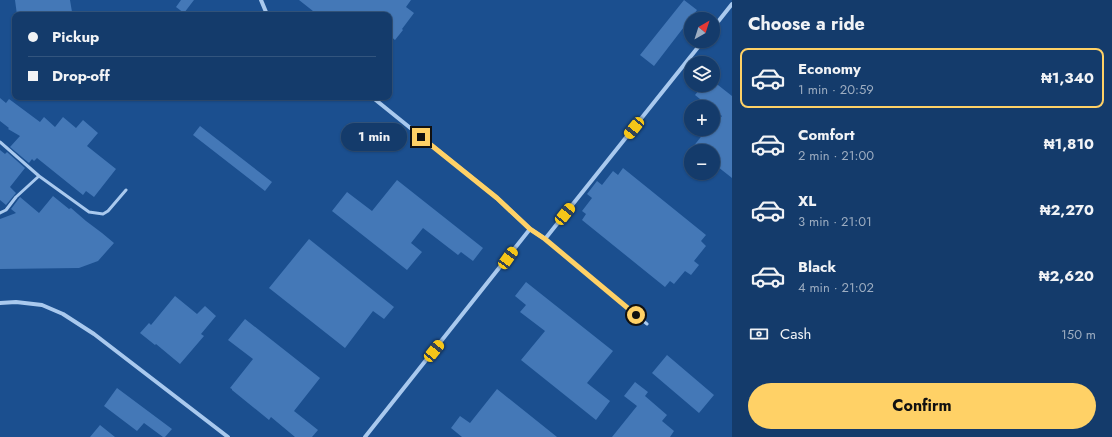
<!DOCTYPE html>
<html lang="en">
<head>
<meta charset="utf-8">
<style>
  :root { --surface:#143b6b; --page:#1d4271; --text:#f1f3f6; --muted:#9dadc1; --line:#33557e; --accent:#ffd166 }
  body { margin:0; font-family:Jost,sans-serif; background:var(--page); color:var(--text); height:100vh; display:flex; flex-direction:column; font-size:15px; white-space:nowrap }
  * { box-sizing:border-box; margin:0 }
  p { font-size:13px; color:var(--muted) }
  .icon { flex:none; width:22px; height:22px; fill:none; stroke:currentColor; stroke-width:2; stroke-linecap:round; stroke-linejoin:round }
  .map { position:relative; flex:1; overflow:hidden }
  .side { display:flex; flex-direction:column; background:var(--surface); width:380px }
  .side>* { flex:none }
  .banner { position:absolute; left:12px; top:12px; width:380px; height:88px; border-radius:8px; box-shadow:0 1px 3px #0004,0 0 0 1px var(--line); display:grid; align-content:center; height:88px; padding:0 16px; background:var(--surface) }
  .needle { width:26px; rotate:39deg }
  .fabs { position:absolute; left:684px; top:12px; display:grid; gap:8px }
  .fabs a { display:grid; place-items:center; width:36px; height:36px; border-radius:50%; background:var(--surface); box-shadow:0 1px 3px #0004,0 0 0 1px var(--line); font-size:20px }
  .end { position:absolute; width:18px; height:18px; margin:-9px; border:5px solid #ffd166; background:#111; box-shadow:0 0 0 2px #111 }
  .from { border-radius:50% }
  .bubble { position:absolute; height:28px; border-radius:14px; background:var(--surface); box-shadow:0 1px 3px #0004,0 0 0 1px var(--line); font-size:13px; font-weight:700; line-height:28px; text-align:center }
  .car { position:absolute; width:12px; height:24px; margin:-12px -6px; border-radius:5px; box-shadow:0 0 3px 1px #0007; background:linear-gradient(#f5c518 24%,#345 0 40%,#f5c518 0 76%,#345 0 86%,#f5c518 0) }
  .banner b { display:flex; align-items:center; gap:14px; height:38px; font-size:15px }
  .banner b+b { border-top:1px solid var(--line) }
  .banner i { width:10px; height:10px; background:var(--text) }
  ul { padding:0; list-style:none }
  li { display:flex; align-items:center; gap:12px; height:60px; margin:0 8px 6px; padding:0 8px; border:2px solid transparent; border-radius:8px }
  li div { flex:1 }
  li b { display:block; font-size:15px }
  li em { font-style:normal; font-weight:700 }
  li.current { border-color:var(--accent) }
  li>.icon { width:36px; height:36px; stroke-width:1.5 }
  h2 { padding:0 16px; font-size:18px; line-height:48px }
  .pay { display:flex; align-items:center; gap:10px; height:44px; padding:0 16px; font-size:15px }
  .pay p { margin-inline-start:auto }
  .cta { display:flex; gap:8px; margin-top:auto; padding:8px 16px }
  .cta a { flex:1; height:46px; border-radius:24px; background:var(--accent); color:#111; font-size:16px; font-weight:700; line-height:46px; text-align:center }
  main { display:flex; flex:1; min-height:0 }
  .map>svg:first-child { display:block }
  .building { fill:#4478b7 }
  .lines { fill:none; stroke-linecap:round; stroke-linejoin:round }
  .service { stroke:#a9c9ee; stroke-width:3 }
  .minor { stroke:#a9c9ee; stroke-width:4 }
  .route { stroke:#ffd166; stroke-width:5 }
</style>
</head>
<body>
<main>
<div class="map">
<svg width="732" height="437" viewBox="0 0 732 437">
  <rect width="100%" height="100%" fill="#1b4f8f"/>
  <path class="building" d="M15,0H70L72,12L51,15H17Z
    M181,0H194L184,13L176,7Z
    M299,0H411L406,7L414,13L402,29L403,30L395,40L389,35V15H318Z
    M684,0L697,10L654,66L640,55Z
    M703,85H718L732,96V178L713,163V151H698L693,147L707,129L709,131L711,129H713V127L722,116L713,109V107H710L695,95Z
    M0,98L6,103L9,99L40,122L44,117L55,127L63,117L76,128L83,120L98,133L87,146L116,169L94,197L86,191L83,195L37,158L34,161L32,159L29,163L10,147L20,136L8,129L9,128L0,121Z
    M200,126L272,182L265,191L193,135Z
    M0,150L5,154L7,152L25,168L10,187L16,193L6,205L0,200Z
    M623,168L706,235L701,241L706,246L694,261L699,265L691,275L685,271L674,284L670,281L665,287L582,220L586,214L582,211L592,198L587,194L597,181L602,185L613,171L618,175Z
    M397,180L483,248L473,261L461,252L458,255L423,228L411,243L422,252L407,270L332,211L347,192L372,211Z
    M53,196L69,209L71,208L86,221L102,233L114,243L98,261L79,268L0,269V219L16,213L11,209L20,197L39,213Z
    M309,239L394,307L384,319L373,311L345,348L269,288Z
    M526,282L613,351L587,383L610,401L596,420L521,360L545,331L520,312L526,305L515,296Z
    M175,296L197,314L205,306L216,316L201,334L204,336L180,364L156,344L155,345L140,333L149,323L151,325Z
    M245,319L320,378L294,411L318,430L312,437H295L271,417L269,420L232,390V389L230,388L253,359L228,340Z
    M667,355L714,395L699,413L652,373Z
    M635,382L648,392L645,396L667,415L662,421L674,431L670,437H612L637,406L624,396Z
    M117,388L172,429L165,437H163L144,423L137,431L104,406Z
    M497,389L557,437H462L451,428L460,416L470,423Z
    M100,425L115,437H90Z"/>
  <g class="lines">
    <path class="service" d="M0,142L39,176L89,212L103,214L108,211L126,190
      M0,213L6,210L16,197L39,176
      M545,239L647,324"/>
    <path class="minor" d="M261,0L266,12L270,15
      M713,28L732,4
      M372,97L497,198L530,229L545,239L703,41
      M0,303L16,302L42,305L63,314L94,334L228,437
      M365,437L530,229"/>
  </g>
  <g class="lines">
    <path class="route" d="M421,137L497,198L530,229L545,239L636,315"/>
  </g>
</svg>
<div class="fabs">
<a><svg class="needle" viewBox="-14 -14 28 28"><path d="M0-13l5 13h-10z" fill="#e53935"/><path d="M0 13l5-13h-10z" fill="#9dadc1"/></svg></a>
<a><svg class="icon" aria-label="layers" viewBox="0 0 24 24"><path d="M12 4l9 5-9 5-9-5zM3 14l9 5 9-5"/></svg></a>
<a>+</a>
<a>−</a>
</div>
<i class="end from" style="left:636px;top:315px"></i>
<i class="end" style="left:421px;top:137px"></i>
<div class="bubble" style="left:341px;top:123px;width:66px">1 min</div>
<i class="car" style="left:634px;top:128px;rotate:219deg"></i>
<i class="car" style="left:565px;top:214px;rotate:39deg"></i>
<i class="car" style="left:508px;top:258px;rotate:36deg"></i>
<i class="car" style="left:434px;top:351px;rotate:39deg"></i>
<div class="banner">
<b><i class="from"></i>Pickup</b>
<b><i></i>Drop-off</b>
</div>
</div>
<section class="side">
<h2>Choose a ride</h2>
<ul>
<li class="current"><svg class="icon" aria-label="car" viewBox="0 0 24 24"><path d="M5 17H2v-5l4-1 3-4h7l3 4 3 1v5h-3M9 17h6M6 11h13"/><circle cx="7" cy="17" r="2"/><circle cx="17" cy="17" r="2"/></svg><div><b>Economy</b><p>1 min · 20:59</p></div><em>₦1,340</em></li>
<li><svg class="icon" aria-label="car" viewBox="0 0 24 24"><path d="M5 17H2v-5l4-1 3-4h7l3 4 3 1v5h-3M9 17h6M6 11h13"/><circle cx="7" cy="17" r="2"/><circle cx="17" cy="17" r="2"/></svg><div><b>Comfort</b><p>2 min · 21:00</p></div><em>₦1,810</em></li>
<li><svg class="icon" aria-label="car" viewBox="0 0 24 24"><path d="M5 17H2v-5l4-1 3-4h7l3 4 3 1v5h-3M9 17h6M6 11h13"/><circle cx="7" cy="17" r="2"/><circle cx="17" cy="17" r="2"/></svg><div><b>XL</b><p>3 min · 21:01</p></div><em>₦2,270</em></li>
<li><svg class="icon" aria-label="car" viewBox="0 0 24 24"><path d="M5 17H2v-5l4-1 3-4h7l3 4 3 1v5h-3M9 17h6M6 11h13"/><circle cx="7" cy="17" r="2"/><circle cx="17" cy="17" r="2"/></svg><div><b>Black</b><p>4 min · 21:02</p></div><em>₦2,620</em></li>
</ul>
<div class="pay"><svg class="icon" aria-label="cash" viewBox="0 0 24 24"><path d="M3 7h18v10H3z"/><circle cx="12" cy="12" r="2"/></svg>Cash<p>150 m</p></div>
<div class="cta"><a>Confirm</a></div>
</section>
</main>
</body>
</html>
